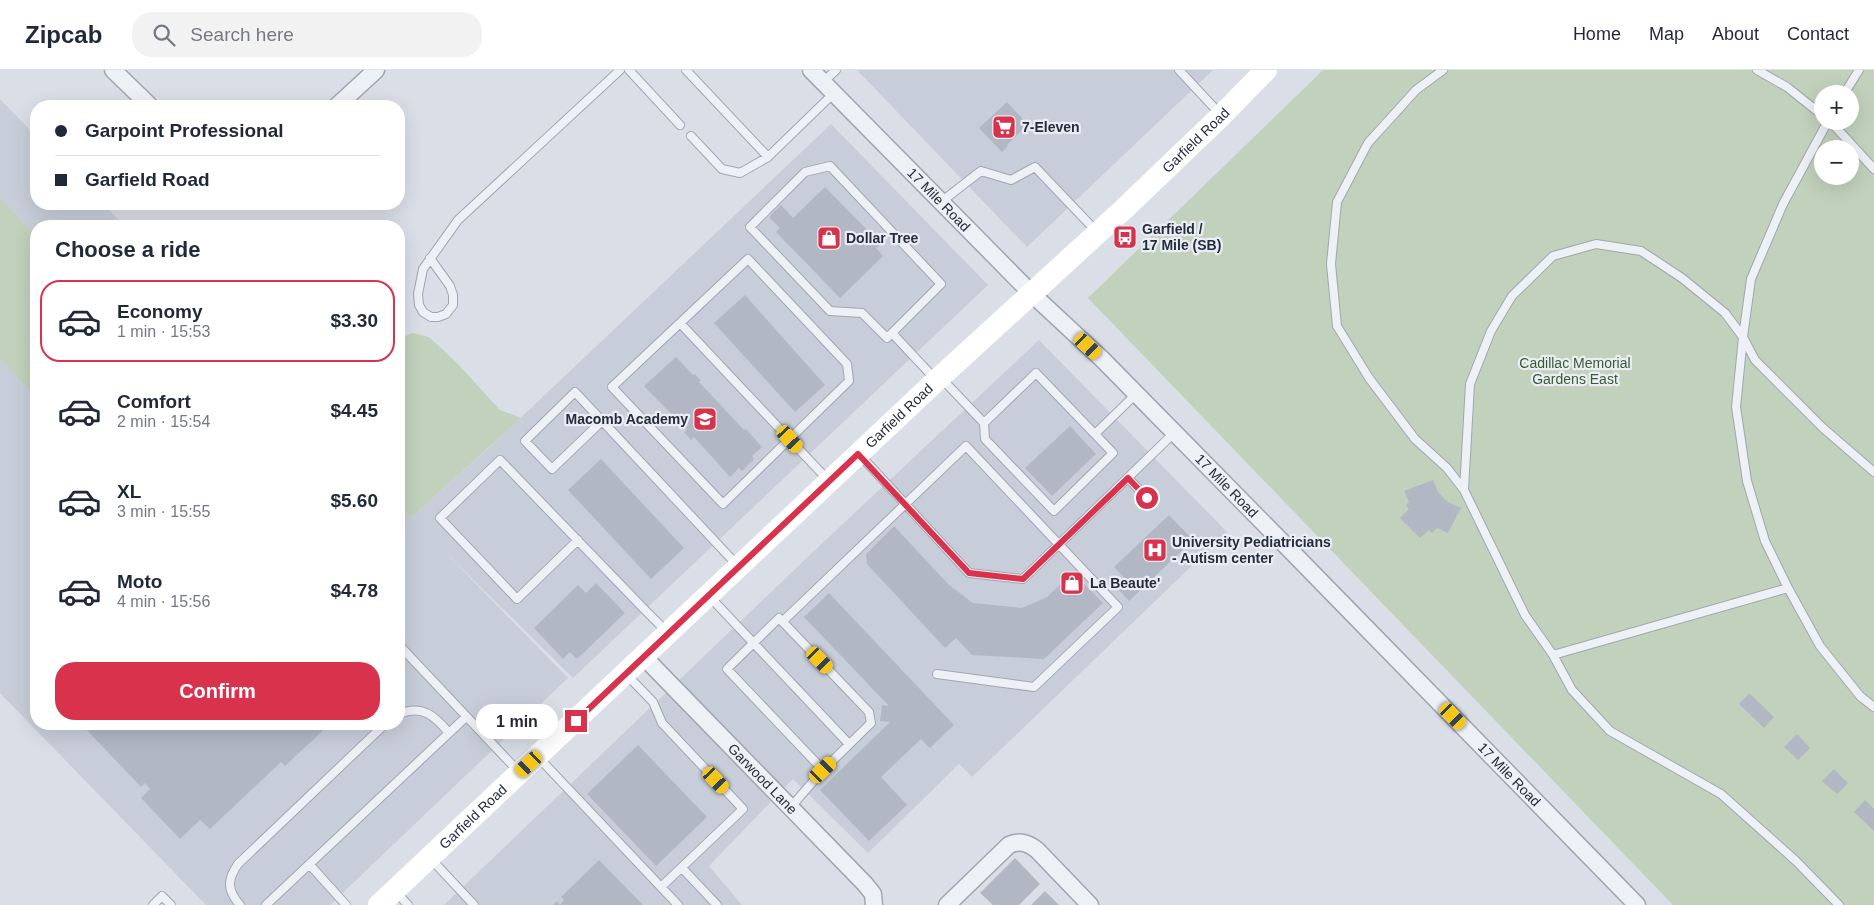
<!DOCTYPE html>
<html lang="en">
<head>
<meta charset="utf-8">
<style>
  :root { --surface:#fff; --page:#f2f2f3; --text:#1f2937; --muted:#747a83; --line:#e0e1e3; --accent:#d9324c }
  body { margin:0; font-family:Arial,sans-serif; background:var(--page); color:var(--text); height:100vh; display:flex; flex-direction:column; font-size:19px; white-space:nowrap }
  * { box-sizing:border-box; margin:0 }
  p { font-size:16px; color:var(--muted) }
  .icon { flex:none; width:28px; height:28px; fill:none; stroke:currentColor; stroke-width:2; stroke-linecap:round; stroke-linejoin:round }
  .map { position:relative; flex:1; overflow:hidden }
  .details { position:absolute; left:30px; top:150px; width:375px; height:510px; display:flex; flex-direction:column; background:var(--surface); border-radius:20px; box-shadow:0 5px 20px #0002 }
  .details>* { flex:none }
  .top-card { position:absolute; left:30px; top:30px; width:375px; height:110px; border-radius:20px; box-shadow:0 5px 20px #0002; display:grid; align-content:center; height:110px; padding:0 25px; background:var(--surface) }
  .buttons { position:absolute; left:1814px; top:15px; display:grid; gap:10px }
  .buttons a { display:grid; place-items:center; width:45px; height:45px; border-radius:50%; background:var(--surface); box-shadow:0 5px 20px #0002; font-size:25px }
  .end { position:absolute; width:22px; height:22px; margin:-11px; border:6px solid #d9324c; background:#fff; box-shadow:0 0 0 2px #fff }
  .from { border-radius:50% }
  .bubble { position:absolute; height:35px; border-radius:18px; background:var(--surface); box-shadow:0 5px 20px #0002; font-size:16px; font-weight:700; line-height:35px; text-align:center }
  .car { position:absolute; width:15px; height:30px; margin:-15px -8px; border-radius:6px; box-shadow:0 0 4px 1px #0007; background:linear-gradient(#f5c518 24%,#345 0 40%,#f5c518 0 76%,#345 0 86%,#f5c518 0) }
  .top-card b { display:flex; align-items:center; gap:18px; height:48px; font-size:19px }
  .top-card b+b { border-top:1px solid var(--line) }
  .top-card i { width:12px; height:12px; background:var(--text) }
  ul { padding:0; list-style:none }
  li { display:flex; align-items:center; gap:15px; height:82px; margin:0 10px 8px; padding:0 15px; border:2px solid transparent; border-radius:20px }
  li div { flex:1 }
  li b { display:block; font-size:19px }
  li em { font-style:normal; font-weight:700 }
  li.selected { border-color:var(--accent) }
  li>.icon { width:45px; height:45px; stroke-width:1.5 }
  h2 { padding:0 25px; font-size:22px; line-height:60px }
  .primary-button { display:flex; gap:10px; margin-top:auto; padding:10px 25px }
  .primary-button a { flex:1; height:58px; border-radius:20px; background:var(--accent); color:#fff; font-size:20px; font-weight:700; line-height:58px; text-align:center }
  header { display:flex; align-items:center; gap:30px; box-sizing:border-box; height:70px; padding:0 25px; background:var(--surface); border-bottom:1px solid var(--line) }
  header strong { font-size:24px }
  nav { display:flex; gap:28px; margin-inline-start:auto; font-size:18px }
  .search { width:350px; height:45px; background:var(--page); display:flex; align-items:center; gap:12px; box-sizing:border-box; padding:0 18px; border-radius:20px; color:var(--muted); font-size:19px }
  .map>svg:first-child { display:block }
  .built { fill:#c8ced9 }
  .green { fill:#c1d1bb; fill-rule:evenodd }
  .building { fill:#b1b8c4 }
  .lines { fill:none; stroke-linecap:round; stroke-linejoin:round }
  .lane-casing { stroke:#a0a6b1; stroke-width:10 }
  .street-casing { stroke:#a0a6b1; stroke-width:19 }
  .lane { stroke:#edf0f5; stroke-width:8 }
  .street { stroke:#edf0f5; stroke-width:16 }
  .secondary { stroke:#fff; stroke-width:22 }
  .route { stroke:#d9324c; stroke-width:6 }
  .labels { text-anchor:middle; stroke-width:4.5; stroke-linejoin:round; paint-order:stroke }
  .poi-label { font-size:14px; font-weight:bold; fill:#242d3d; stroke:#eaeef4; text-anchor:start }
  .street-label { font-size:14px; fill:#242d3d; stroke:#eaeef4 }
  .park-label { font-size:14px; fill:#385a30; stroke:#eaeef4 }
</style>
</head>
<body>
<header>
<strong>Zipcab</strong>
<div class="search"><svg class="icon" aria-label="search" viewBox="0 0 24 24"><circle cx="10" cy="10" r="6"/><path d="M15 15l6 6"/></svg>Search here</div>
<nav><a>Home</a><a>Map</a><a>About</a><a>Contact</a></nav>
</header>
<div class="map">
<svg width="1874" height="835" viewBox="0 0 1874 835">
  <rect width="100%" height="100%" fill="#dadfe7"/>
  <path class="built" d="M857,0H1213L1027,177Z
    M0,29L36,66V134H103L125,156H36V654H399V435L411,448L494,373L831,54L988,215L573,608L440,477L568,608L330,835H206L0,623Z
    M1039,270L1227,462L1016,665L972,707L959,694L868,783L793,709L709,796L742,835H444L815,480Z"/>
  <path class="green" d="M1323,0H1874V835H1673L1088,228ZM1822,24H1850V51H1822ZM1822,79H1850V106H1822Z
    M0,128L36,167V327L0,288Z
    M412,263L429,267L457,293L500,340L521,348L411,448L399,435V269Z"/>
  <path class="building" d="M1007,32L1029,56L1023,62L1022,60L1007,75L1008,76L1002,82L979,58Z
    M825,117L881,174L876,178L883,186L840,228L776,162L780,158L769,147L781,135L793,148Z
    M745,225L825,315L795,342L714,253Z
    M676,287L693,305L695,304L701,311L699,312L744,360L746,359L762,377L752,386L754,389L742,401L739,398L730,407L694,367L691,370L684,362L687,360L644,316Z
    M1070,356L1096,384L1052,426L1025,398Z
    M601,389L684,478L651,509L568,420Z
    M1433,410L1438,422L1448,432L1461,438L1448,463L1437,458L1432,463L1429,460L1420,468L1400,448L1409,439L1406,435L1409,432L1404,421Z
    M1169,445L1193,470L1129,531L1117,518L1126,510L1114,497Z
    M894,456L949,515L973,533L1022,538L1047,527L1073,502L1103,533L1044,589L972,585L956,568L945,578L867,494L866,484Z
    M596,513L625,543L577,589L570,582L563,589L534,558L578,515L586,523Z
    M829,523L954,655L930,678L921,669L881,707L907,735L869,771L820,720L890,652L880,651L882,635L889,636L804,547Z
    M1749,623L1774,647L1764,658L1739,634Z
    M88,654H330L285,696L281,692L210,759L200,750L180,769L141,728L150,719L145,713L141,717L84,657Z
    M1797,664L1810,678L1798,690L1784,677Z
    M638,675L707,747L656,796L587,724Z
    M1834,699L1848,713L1837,724L1822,711Z
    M1865,730L1874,739V761L1854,742Z
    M1015,788L1040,814L1019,835H993L980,823Z
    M599,790L643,835H553L557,831L560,835L564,830L561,827Z
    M1045,821L1059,835H1031Z"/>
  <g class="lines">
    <g class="lane-casing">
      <path id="lane" d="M629,0L680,55
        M686,0L768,87
        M1179,0L1220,44
        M1443,0L1416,20L1368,73L1337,132L1331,194L1337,256L1369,308L1415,369L1447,398L1464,420
        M1757,0L1787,17L1822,45
        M823,12L836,0
        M1844,24L1859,0
        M1828,51L1783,134L1751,209L1743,267L1755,290L1823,358L1874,402
        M1830,51L1874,99
        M691,66L722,99L740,103L768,87L834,23
        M830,96L941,214L887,268L862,243L830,241L750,157L805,102Z
        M941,132L981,101L1011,110L1035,97L1096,161
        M430,188L450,216L453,225V235L446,244L438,247H431L423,242L419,235L418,224L423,199L458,150L620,0
        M748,189L847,294L849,311L723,434L612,317Z
        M680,253L828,410
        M892,263L935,309
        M942,309L984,353L1036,303L1113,383L1054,441L985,369L984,353
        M602,351L552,399L525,371L575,322C629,380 684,438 738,496
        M1095,364L1136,324
        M860,385L969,503L1023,509L1174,363
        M1128,408L1147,428
        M578,470L517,529L440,448L500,390L645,540L667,562
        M710,527L849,674
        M783,551L966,376L1118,537L1034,617L937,604
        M399,575L518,701
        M1553,585L1788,518
        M399,644C422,634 435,646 449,663
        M539,688L661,817L743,739L662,653L653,632L627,605
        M790,738L823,700L871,653L869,642L779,548L727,599L823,700
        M431,789L474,835
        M310,795L346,835
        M682,798L717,835
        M661,817L678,835
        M396,822L408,835
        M153,835L162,826L171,835
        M240,835C227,820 227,810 238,794L385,654
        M266,835L466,647
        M1839,835L1796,791L1721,724L1610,661L1572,620L1553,585L1525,545L1464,420L1470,314L1491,261L1512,226L1553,186L1596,174L1641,181L1682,208L1725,243L1743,267L1736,337L1747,411L1765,471L1788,518L1820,576L1860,626L1874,637"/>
    </g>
    <g class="street-casing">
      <g id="street">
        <path d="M113,0L150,36"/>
        <path id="s1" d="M811,0L1031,223L1102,289L1292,482L1637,835"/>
        <path d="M337,36L376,0"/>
        <path id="s2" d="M644,587L865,814L873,824L874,835"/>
        <path d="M947,835L1009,775C1020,770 1028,773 1037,780L1090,835"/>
      </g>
    </g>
    <use href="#lane" class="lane"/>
    <use href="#street" class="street"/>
    <path class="secondary" id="s3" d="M379,835L937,310L1125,138L1221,46L1266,0"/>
  </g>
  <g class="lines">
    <path class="route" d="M576,651L858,384L969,503L1023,509L1128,408L1147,428"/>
  </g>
  <defs>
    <g id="supermarket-square" transform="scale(1.25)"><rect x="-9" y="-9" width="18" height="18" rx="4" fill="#d9324c" stroke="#eaeef4"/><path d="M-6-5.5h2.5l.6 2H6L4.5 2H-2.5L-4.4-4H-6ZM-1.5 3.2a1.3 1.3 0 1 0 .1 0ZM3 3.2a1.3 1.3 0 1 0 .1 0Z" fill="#fff"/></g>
    <g id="bus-square" transform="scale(1.25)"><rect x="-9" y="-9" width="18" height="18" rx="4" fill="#d9324c" stroke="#eaeef4"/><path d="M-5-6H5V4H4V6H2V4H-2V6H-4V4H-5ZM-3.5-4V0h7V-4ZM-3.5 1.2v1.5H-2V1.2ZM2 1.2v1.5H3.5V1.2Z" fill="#fff"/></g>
    <g id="shop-square" transform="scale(1.25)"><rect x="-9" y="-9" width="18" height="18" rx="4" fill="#d9324c" stroke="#eaeef4"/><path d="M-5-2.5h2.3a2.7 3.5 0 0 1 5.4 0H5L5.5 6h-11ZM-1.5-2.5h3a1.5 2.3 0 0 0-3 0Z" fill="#fff"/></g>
    <g id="school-square" transform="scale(1.25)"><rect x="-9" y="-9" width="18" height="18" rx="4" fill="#d9324c" stroke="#eaeef4"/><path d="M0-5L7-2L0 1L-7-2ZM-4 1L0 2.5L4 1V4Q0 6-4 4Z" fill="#fff"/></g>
    <g id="hospital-square" transform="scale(1.25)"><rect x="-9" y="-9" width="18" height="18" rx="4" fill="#d9324c" stroke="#eaeef4"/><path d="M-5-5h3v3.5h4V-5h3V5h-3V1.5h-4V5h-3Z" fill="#fff"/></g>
  </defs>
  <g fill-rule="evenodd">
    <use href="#supermarket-square" x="1004" y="57"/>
    <use href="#bus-square" x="1125" y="167"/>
    <use href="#shop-square" x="829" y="168"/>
    <use href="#school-square" x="705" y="349"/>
    <use href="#hospital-square" x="1155" y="480"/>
    <use href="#shop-square" x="1072" y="513"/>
  </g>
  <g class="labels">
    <g class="poi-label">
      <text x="1022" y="62">7-Eleven</text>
      <text x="1142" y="164">Garfield /<tspan x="1142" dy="16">17 Mile (SB)</tspan></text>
      <text x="846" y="173">Dollar Tree</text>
      <text x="688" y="354" text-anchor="end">Macomb Academy</text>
      <text x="1172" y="477">University Pediatricians<tspan x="1172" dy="16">- Autism center</tspan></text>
      <text x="1090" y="518">La Beaute'</text>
    </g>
    <g class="street-label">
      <text dy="5" stroke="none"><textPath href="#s3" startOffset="1119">Garfield Road</textPath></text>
      <text dy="5" stroke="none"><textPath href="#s1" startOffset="182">17 Mile Road</textPath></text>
      <text dy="5" stroke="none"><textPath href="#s3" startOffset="714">Garfield Road</textPath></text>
      <text dy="5" stroke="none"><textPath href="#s1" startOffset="588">17 Mile Road</textPath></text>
      <text dy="5" stroke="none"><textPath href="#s1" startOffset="992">17 Mile Road</textPath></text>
      <text dy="5" stroke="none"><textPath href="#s2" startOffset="170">Garwood Lane</textPath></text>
      <text dy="5" stroke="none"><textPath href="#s3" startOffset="129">Garfield Road</textPath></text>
    </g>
    <g class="park-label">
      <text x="1575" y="298">Cadillac Memorial<tspan x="1575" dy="16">Gardens East</tspan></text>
    </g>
  </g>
</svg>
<div class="buttons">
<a>+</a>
<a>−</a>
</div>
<i class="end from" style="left:1147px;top:428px"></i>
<i class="end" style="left:576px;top:651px"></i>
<div class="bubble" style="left:476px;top:634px;width:82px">1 min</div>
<i class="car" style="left:1088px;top:276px;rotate:133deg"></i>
<i class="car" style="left:790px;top:369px;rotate:138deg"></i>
<i class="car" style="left:820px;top:590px;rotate:136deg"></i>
<i class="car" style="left:1453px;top:646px;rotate:136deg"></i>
<i class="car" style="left:529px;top:694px;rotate:227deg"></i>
<i class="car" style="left:823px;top:700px;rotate:46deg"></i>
<i class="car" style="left:716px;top:710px;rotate:137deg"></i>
<div class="top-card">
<b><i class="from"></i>Garpoint Professional</b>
<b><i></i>Garfield Road</b>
</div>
<section class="details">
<h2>Choose a ride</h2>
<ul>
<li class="selected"><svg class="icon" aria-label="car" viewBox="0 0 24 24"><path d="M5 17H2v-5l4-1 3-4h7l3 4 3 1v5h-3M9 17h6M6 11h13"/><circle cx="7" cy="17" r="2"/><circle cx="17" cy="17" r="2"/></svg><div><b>Economy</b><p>1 min · 15:53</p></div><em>$3.30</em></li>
<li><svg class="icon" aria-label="car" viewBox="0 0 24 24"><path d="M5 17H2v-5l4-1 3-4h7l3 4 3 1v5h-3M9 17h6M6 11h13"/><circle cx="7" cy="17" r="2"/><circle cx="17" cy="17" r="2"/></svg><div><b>Comfort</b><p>2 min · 15:54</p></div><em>$4.45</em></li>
<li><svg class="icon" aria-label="car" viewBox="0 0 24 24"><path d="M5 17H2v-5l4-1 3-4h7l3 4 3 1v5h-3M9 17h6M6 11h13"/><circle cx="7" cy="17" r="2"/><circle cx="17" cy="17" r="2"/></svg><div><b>XL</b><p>3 min · 15:55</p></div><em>$5.60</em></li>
<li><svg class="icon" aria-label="car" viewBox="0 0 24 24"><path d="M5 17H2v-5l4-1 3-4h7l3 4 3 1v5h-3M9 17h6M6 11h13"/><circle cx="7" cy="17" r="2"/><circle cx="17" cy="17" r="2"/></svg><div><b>Moto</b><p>4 min · 15:56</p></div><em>$4.78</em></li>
</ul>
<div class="primary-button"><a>Confirm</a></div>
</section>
</div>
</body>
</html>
